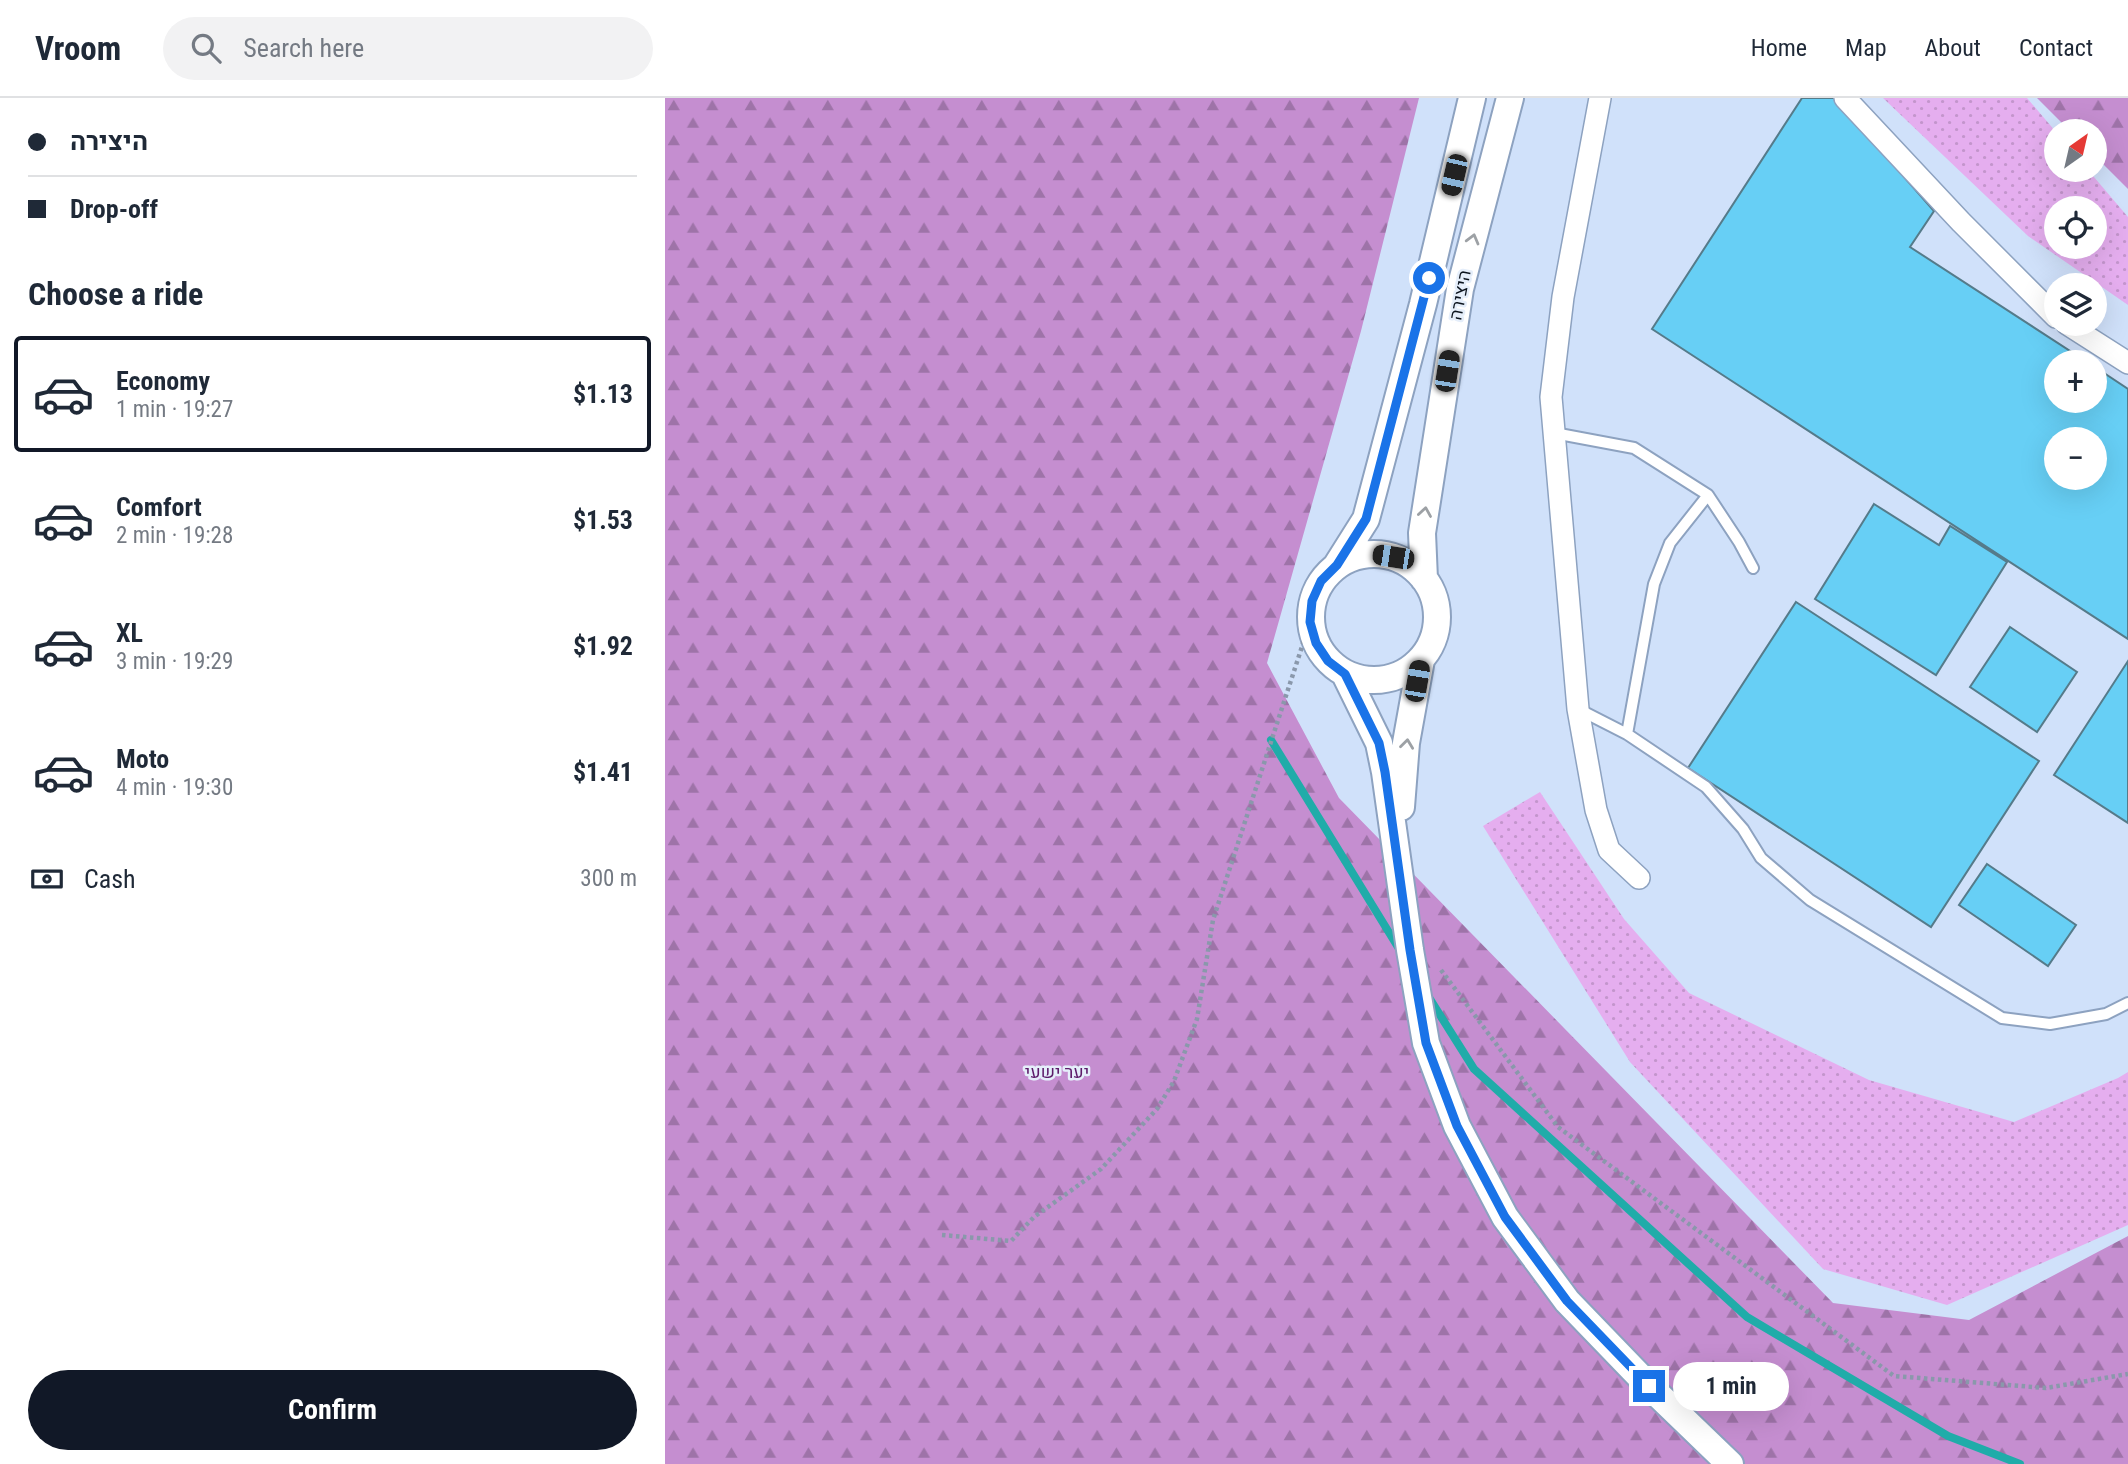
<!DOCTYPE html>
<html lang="en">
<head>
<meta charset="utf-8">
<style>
  :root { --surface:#fff; --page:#f2f2f3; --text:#1f2937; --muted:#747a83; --line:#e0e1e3; --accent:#111827 }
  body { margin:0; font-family:"Roboto Condensed",Heebo,sans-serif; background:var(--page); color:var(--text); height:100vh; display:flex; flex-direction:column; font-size:26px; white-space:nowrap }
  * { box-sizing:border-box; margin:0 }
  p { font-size:23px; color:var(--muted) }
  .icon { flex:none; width:38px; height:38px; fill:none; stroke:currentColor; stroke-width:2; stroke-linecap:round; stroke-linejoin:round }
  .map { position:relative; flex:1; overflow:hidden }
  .panel { display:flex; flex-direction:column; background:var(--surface); width:665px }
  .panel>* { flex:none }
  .banner { display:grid; align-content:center; height:154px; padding:0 28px; background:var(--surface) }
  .needle { width:46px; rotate:34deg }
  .fabs { position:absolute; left:1379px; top:21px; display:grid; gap:14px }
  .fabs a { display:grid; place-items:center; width:63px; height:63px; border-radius:50%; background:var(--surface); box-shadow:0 7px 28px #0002; font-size:35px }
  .end { position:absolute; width:32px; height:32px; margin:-16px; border:9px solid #1a73e8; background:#fff; box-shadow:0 0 0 4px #fff }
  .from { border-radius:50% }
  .bubble { position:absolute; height:49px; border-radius:24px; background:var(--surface); box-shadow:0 7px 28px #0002; font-size:23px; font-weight:700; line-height:49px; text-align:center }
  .car { position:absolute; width:21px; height:42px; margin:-21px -10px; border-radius:9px; box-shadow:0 0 5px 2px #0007; background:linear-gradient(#222 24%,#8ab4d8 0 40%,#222 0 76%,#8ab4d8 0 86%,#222 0) }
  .banner b { display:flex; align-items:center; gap:24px; height:66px; font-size:26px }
  .banner b+b { border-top:2px solid var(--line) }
  .banner i { width:18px; height:18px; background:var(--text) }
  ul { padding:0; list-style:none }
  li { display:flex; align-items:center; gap:21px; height:116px; margin:0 14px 10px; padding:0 14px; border:4px solid transparent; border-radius:7px }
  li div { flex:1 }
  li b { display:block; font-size:26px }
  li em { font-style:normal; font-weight:700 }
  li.on { border-color:var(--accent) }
  li>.icon { width:63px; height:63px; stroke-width:1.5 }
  h2 { padding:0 28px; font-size:32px; line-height:84px }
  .pay { display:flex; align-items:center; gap:18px; height:77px; padding:0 28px; font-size:26px }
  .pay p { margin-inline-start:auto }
  .button { display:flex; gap:14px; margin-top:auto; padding:14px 28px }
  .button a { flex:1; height:80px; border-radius:42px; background:var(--accent); color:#fff; font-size:28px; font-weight:700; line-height:80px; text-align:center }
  header { display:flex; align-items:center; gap:42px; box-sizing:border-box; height:98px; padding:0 35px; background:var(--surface); border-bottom:2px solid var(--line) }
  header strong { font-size:33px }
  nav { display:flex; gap:38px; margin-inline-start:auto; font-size:24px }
  .search { width:490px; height:63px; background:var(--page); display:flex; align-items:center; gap:18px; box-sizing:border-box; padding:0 24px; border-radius:38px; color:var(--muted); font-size:26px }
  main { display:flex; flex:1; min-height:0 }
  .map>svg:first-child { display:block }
  .grass { fill:url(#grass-dots); fill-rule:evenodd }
  .forest { fill:url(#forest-firs) }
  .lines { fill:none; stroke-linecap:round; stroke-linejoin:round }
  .stream { stroke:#20aca9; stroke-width:8 }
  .building { fill:#67cff5; stroke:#557b8a; stroke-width:2; fill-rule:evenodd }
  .service-casing { stroke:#8da2c0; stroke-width:14 }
  .minor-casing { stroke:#8da2c0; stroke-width:24 }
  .tertiary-casing { stroke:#8da2c0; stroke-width:30 }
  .path { stroke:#8a98ab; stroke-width:4.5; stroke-dasharray:3.5 3.5; stroke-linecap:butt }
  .service { stroke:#fff; stroke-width:10 }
  .minor { stroke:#fff; stroke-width:21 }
  .tertiary { stroke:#fff; stroke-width:26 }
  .oneway { stroke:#9da1a5 }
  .route { stroke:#1a73e8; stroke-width:9 }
  .labels { text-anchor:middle; stroke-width:5; stroke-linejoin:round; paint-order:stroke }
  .street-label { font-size:18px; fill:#0b131d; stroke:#e5eefa }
  .park-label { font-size:18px; fill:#5d1b6a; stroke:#e5eefa }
</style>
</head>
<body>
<header>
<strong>Vroom</strong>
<div class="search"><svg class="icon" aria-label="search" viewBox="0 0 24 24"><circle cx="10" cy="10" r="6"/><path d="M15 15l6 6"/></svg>Search here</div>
<nav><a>Home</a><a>Map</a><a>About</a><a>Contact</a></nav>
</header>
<main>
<section class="panel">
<div class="banner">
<b><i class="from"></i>היצירה</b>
<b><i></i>Drop-off</b>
</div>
<h2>Choose a ride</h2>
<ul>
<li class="on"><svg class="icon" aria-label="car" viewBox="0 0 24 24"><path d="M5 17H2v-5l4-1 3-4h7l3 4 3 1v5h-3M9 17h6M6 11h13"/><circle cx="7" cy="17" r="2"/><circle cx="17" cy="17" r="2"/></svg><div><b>Economy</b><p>1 min · 19:27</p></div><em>$1.13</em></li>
<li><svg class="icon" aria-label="car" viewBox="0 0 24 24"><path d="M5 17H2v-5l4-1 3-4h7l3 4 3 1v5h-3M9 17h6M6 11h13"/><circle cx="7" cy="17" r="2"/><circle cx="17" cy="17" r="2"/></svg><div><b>Comfort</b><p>2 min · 19:28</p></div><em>$1.53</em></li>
<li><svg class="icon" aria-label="car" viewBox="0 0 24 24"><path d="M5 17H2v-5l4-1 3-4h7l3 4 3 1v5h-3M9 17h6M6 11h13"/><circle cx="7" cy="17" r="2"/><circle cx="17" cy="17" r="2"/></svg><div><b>XL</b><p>3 min · 19:29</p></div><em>$1.92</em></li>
<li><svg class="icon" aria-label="car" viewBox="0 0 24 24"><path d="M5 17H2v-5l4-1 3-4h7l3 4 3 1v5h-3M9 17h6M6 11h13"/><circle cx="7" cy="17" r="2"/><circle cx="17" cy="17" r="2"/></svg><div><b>Moto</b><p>4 min · 19:30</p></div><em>$1.41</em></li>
</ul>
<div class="pay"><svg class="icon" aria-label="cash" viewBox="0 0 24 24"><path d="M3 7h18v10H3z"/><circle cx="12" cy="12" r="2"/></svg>Cash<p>300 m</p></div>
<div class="button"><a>Confirm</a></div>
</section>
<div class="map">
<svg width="1463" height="1366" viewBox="0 0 1463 1366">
  <defs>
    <pattern id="grass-dots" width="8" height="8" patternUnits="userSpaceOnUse" patternTransform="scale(1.75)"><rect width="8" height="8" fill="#e5aeef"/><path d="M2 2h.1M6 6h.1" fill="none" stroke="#c395cc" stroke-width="1.8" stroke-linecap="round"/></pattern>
    <pattern id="forest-firs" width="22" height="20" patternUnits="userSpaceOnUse" patternTransform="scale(1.75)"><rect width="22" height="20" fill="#c58ed0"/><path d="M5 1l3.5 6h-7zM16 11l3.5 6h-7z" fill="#9e73a8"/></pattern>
  </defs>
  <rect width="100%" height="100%" fill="#d0e1fa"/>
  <path class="grass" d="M1218,0H1362L1391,34V72H1423L1463,119V207L1363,138ZM1391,110H1430V149H1391Z
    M875,694L959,821L1024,895L1204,982L1349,1024L1453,980L1463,974V1127L1282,1207L1158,1171L965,964L818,728Z"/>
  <path class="forest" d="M0,0H754L696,233L602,565L674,700L1168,1205L1304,1222L1463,1138V1366H0Z
    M1372,0H1463V91L1430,58V33H1405Z"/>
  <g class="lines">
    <path class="stream" d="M606,642L736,854
      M763,898L809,971L1082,1219L1283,1338L1355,1366"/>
  </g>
  <path class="building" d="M1137,0H1170L1269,113L1245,149L1422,264H1391V303H1430V269L1463,291V541L987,231ZM1391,341H1430V380H1391Z
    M1209,406L1274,447L1285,428L1342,464L1271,577L1150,501Z
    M1131,504L1374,663L1266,829L1023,670Z
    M1345,529L1412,574L1372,634L1305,589Z
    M1463,563V725L1389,677Z
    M1322,766L1411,827L1383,868L1294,807Z"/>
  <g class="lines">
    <g class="service-casing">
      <path id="service" d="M889,335L969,350L1043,397L1074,444L1088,470
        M913,611L962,636L1041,689L1078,731L1096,760L1145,802L1337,920L1385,926L1441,916L1463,905
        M962,636L989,486L1005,445L1043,397"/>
    </g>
    <g class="minor-casing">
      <path id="minor" d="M935,0L898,199L886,299L913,611L931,712L944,752L974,780
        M1180,0L1296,124L1391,219
        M1402,226L1463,265"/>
    </g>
    <g class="tertiary-casing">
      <path id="tertiary" d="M646 519a63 63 0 1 1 126 0a63 63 0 1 1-126 0Z
        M672,467L701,421L758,206L807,0
        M759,481L757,435L795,191L845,0
        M680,576L714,645L720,674L745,852L761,945L792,1028L840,1119L902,1203L984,1288L1065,1366
        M736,709L741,645L756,562"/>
    </g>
    <path class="path" d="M776,872L893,1029L1229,1278L1381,1290L1463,1276
      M277,1137L346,1143L369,1119L436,1071L492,1011L509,983L532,921L548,822L645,524"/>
    <use href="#service" class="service"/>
    <use href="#minor" class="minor"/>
    <use href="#tertiary" class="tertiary"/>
  </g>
  <defs><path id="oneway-chevron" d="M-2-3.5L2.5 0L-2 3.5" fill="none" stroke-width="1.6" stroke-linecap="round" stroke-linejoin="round" transform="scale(1.75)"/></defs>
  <g class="oneway">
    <use href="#oneway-chevron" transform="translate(808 141) rotate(-75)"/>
    <use href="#oneway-chevron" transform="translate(760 414) rotate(-81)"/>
    <use href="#oneway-chevron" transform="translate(742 646) rotate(-83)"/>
  </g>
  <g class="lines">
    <path class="route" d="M764,180L701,421L672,467L656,483L647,503L645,524L651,545L663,563L680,576L714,645L720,674L745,852L761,945L792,1028L840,1119L902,1203L984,1288"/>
  </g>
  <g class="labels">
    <g class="street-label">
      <text transform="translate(795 197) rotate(-79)" y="6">היצירה</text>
    </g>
    <g class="park-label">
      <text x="392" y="980">יער ישעי</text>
    </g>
  </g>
</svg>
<div class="fabs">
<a><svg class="needle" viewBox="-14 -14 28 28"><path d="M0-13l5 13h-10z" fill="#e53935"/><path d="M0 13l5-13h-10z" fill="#747a83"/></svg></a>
<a><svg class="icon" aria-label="locate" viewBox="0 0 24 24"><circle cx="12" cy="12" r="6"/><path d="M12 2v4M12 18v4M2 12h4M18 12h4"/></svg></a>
<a><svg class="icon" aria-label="layers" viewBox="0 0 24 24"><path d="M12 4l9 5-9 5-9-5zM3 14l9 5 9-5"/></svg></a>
<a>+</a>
<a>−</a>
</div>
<i class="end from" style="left:764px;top:180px"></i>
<i class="end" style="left:984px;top:1288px"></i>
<div class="bubble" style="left:1008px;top:1264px;width:116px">1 min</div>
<i class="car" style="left:789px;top:77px;rotate:193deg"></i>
<i class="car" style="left:782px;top:273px;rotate:9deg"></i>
<i class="car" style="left:728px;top:459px;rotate:279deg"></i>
<i class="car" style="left:752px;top:583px;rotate:10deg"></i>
</div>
</main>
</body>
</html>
